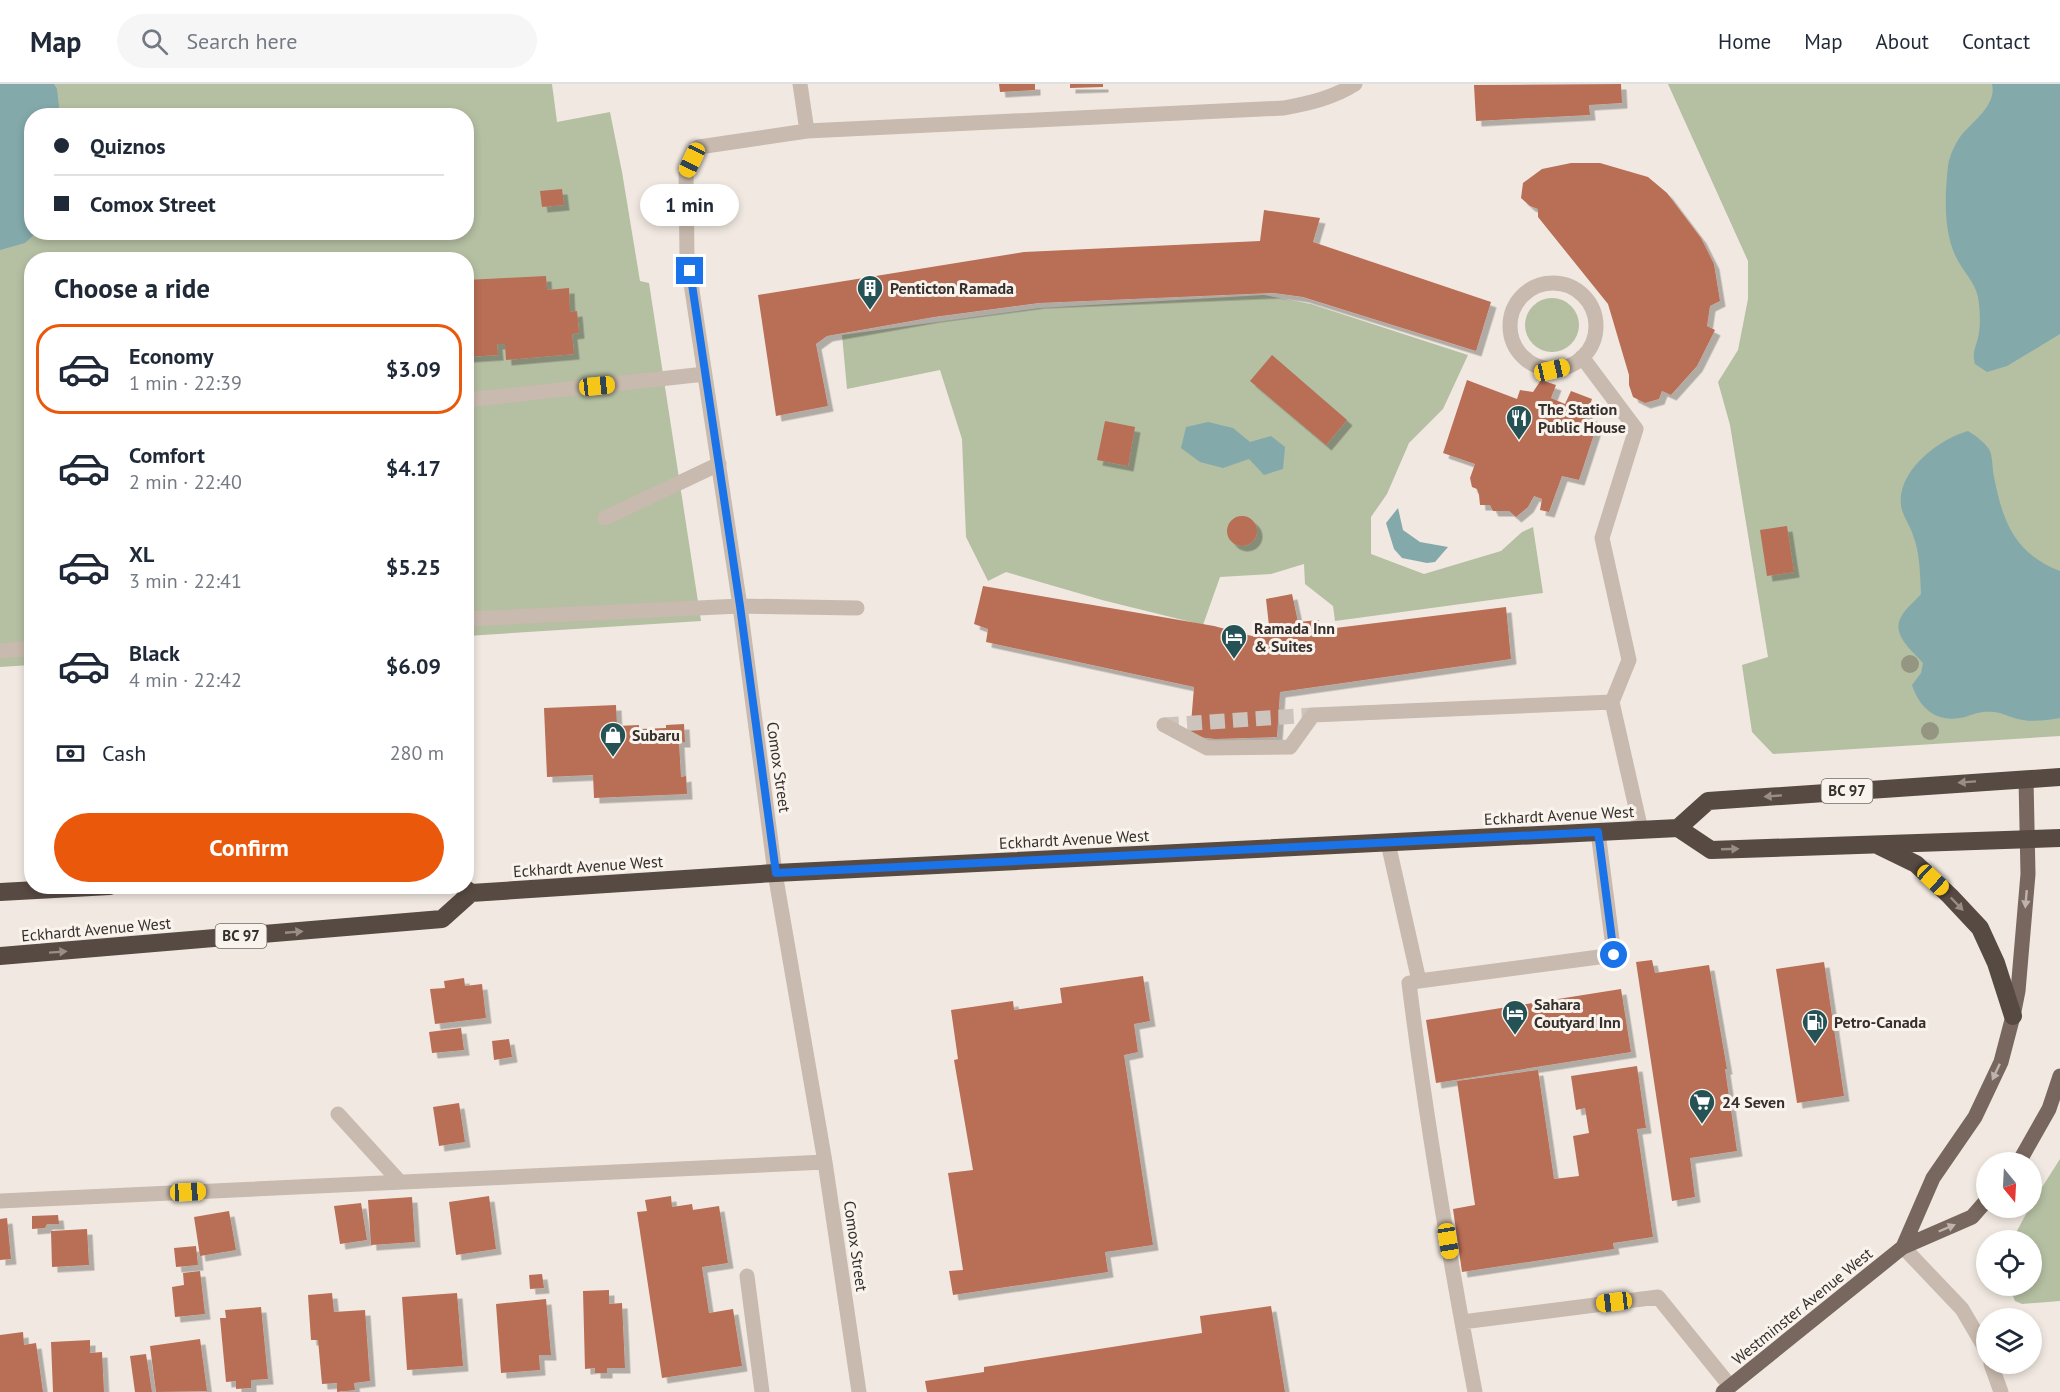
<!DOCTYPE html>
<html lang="en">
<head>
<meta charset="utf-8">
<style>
  :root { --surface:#fff; --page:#f6f6f7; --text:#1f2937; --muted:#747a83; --line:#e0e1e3; --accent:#ea580c }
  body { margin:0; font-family:"PT Sans",sans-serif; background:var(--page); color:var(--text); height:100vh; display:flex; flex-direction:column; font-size:22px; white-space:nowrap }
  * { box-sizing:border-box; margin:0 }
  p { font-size:20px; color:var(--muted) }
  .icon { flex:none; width:33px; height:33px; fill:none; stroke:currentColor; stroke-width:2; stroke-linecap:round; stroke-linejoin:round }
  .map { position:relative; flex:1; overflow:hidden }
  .side { position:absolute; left:24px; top:168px; width:450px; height:642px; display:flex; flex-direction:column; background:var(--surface); border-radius:24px; box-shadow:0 3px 9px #0003 }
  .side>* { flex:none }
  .guide { position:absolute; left:24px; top:24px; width:450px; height:132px; border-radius:24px; box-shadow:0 3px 9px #0003; display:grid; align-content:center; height:132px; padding:0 30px; background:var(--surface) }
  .needle { width:39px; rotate:162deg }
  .tools { position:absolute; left:1976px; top:1068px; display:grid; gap:12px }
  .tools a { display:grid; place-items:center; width:66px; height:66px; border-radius:50%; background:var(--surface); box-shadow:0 3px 9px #0003; font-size:30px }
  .end { position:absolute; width:27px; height:27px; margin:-14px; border:8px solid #1a73e8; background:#fff; box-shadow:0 0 0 3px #fff }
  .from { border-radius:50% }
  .bubble { position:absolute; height:42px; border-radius:21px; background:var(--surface); box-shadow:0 3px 9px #0003; font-size:20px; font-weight:700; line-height:42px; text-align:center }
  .car { position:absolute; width:18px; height:36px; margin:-18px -9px; border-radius:8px; box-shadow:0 0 4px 2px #0007; background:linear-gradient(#f5c518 24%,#345 0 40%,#f5c518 0 76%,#345 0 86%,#f5c518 0) }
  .guide b { display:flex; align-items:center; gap:21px; height:57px; font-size:22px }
  .guide b+b { border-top:2px solid var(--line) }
  .guide i { width:15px; height:15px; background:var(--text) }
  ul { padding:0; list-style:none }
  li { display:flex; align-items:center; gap:18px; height:90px; margin:0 12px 9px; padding:0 18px; border:3px solid transparent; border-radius:24px }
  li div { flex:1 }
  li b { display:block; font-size:22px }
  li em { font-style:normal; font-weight:700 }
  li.active { border-color:var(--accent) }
  li>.icon { width:54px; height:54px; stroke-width:1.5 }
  h2 { padding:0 30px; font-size:27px; line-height:72px }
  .pay { display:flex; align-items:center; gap:15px; height:66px; padding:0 30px; font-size:22px }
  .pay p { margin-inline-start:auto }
  .cta { display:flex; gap:12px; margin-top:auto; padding:12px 30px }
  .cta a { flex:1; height:69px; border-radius:36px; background:var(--accent); color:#fff; font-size:24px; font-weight:700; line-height:69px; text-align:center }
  header { display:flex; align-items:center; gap:36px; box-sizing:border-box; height:84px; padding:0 30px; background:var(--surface); border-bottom:2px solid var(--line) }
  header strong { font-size:28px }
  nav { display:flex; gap:33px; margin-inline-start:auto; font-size:21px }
  .search { width:420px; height:54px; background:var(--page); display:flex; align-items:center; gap:15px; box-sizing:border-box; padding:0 21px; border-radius:33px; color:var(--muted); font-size:22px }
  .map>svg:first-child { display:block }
  .green { fill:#b5bfa2; fill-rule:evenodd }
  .water { fill:#83a9ab }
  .building { fill:#b96e56; filter:url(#shadow) }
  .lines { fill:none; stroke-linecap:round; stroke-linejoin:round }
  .minor-tunnel { stroke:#ccc4bd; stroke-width:15; stroke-dasharray:15 8; stroke-linecap:butt }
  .minor { stroke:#c8baae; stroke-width:15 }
  .major { stroke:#78675e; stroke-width:15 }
  .highway { stroke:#574a43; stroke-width:18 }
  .tree { fill:#949681 }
  .oneway { fill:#988e87 }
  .oneway2 { fill:#bfb4ad }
  .route { stroke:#1a73e8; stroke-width:8 }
  .labels { text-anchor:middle; stroke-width:6; stroke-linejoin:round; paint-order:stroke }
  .shield { fill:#f9f3ed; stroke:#716a65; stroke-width:1.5 }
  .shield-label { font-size:15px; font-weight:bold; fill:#372f2b }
  .poi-label { font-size:16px; font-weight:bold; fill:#372f2b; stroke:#f9f3ed; text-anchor:start }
  .street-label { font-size:16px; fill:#372f2b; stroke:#f9f3ed }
</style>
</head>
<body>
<header>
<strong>Map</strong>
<div class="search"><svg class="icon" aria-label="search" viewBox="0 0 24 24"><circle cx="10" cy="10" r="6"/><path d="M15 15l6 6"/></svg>Search here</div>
<nav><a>Home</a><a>Map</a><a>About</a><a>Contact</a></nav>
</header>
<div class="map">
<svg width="2060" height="1308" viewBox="0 0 2060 1308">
  <defs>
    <filter id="shadow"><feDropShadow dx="5.5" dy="5.5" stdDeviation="0" flood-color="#0004"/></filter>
  </defs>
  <rect width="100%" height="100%" fill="#f1e9e1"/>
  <path class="green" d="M0,0H552L557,38L610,28L622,88L640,197L649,199L701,537L467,552L466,176H32L31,581L0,583ZM32,32H466V148H32Z
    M1668,0H2060V652L1773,670L1752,648L1742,581L1768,573L1730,341L1718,298L1738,266L1748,215V177Z
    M1264,211L1311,220L1468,271L1443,325L1409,359L1387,410L1371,433V470L1424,490L1501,467L1522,448L1533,443L1543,509L1335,537L1333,522L1305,500L1304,480L1271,490L1220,493L1203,541L1102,516L1006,488L988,497L966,453L962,355L940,286L847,305L842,251L1040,224Z
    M1525 241a27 27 0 1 1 54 0a27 27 0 1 1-54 0Z
    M2060,1075V1217L2022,1220L2015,1217L2009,1202H2031V1156H2012L2032,1119Z"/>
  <path class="water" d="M0,0H54L57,5L60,31L32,32V148L36,149L25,159L0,166Z
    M1992,0H2060V250L2007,282L1987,288L1975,280C1972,269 1975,265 1978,254C1981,241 1980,226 1978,213C1975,198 1962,186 1956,173C1943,147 1945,110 1948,82C1949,73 1955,60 1960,53C1972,37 1997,22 1992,0Z
    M1208,338L1233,344L1250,358L1271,352L1285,363L1283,385L1264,391L1249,375L1223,384L1200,378L1181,364L1186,343Z
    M1968,347C1975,351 1984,358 1989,365C1993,372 1992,385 1994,393C2003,438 2014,469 2060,487V634C2048,636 2035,638 2023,636C2012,635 2003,628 1992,628C1981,627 1974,630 1965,633C1937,640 1920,625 1912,601L1921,589L1923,579C1913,567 1891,551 1901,533C1905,525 1915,517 1921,510C1920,490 1920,469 1913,451C1910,441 1902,431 1901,421C1897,387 1939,355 1968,347Z
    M1398,424L1403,446L1420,458L1448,463L1435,478L1427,479L1402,474L1394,465L1386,439Z"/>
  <path class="building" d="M999,0H1035V6L1000,8Z
    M1070,0H1103V3L1070,4Z
    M1621,0L1622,19L1589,21L1590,31L1476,37L1474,1Z
    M1571,79H1600L1648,93L1667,109L1701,154L1714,180L1720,217L1710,222L1707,242L1715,246L1697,282L1671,311L1662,307L1659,315L1645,319L1633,313L1629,301V291L1608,220L1538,133V125L1530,122L1521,114L1523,99L1542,85Z
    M562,105L564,121L542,123L540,107Z
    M1264,126L1320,134L1313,158L1491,218L1476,267L1303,213L1274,209L1039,219L934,233L827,252L816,260L828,322L776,332L758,211L1024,168L1260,157Z
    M546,192L547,206L569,204L570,228L577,227L579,249L572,250L574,270L506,276L505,260H497L498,271L466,273V196Z
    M1272,271L1347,336L1326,361L1250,297Z
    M1467,296L1517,315L1520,306L1533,308L1541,296L1556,301L1551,314L1565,320L1571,307L1592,315L1585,335L1598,338L1579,396L1562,392L1549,428L1540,426L1542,415L1534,412L1528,423L1516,433L1509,427H1493L1490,421H1480L1479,411L1477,405L1472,403L1470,394L1475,380L1443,369Z
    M1105,337L1135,343L1128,382L1097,376Z
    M1227 447a15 15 0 1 1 30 0a15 15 0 1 1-30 0Z
    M1787,442L1794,488L1767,492L1760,446Z
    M983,502L1214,542L1252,552L1253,544L1269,542L1266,515L1292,510L1298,538L1319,536V546L1506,523L1511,575L1280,608L1277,653L1215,655L1190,652L1194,603L986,558L988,545L974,540Z
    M616,621L617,642L639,641V645L666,644V641L684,640L685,658H679L681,693L686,692L687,710L594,714L593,691L547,693L544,624Z
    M1652,876L1655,889L1709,881L1727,985H1725L1737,1067L1690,1074L1695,1113L1672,1117L1636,878Z
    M1824,878L1844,1012L1797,1019L1776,885Z
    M1143,892L1150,937L1134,940L1138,968L1124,971L1153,1161L1105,1168L1108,1188L953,1211L949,1187L963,1186L948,1089L973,1086L954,976L958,975L951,926L1013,917L1014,926L1062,919L1060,904Z
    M464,894L465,902L482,900L486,934L435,940L430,905L445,904L444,897Z
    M1621,905L1631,968L1436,999L1426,936Z
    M461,944L464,966L432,969L429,948Z
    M509,955L512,973L494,976L492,957Z
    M1637,982L1646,1044L1637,1045L1653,1153L1613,1159L1614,1165L1462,1188L1453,1125L1475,1121L1457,997L1538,986L1554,1095L1579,1092L1573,1052L1589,1049L1585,1024L1576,1026L1571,992Z
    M459,1019L465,1058L439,1062L433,1023Z
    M489,1112L496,1165L456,1171L449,1118Z
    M671,1112L672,1123L692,1120L693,1126L719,1122L728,1179L702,1183L709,1229L733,1225L742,1282L662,1294L637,1128L647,1127L645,1116Z
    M412,1113L415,1158L371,1161L368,1116Z
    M361,1119L367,1156L340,1160L334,1122Z
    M229,1127L236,1166L200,1172L194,1133Z
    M58,1131L59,1140H47L45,1144L32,1145V1132Z
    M7,1134L11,1175L0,1176V1135Z
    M87,1145L89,1181L52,1183L51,1147Z
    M196,1162L198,1181L176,1183L174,1164Z
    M200,1187L205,1230L175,1233L172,1203L184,1201L183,1189Z
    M542,1190L544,1204L530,1205L529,1191Z
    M609,1206V1220L622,1219L625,1284H607V1289H595V1284L585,1285L583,1207Z
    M332,1209L334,1228L365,1226L370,1297L354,1299L355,1306L337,1308V1299L322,1300L318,1256H311L308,1211Z
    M457,1209L463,1282L407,1286L402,1213Z
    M546,1215L551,1271H539L540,1286L501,1289L496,1220Z
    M1271,1222L1285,1308H927L925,1297L984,1288V1283L1202,1249L1200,1232Z
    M261,1223L268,1295L251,1296V1304L236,1305V1297L226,1298L220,1234H226L225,1226Z
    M23,1248L24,1261L36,1259L43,1308H0V1251Z
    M200,1255L207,1307L156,1308L150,1262Z
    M90,1256V1269L102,1268L104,1308H53L51,1258Z
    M146,1270L152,1308H135L130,1272Z"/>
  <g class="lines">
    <path class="minor-tunnel" d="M1164,641L1313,631"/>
    <path class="minor" d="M800,0L807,47
      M1510 242a43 43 0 1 1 86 0a43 43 0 1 1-86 0Z
      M1582,273L1636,345L1602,454L1629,576L1612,618L1641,746
      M466,316L705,290
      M605,434L719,380
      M466,535L740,522L857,524
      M0,567L32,564
      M1164,641L1207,664L1290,663L1313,631L1612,618
      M1388,759L1419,897L1614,871L1598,748
      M1419,897L1409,899C1426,1036 1449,1172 1475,1308
      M338,1030L400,1098
      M0,1117L825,1078
      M1903,1163L1962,1225L1986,1266
      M747,1192L762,1308
      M1462,1238L1658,1213L1730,1302
      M1991,1280L2001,1308
      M859,1308L825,1078L775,789L740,522L687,173L686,90L699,63L807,47L1284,24C1310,19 1333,14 1355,0"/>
    <path class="major" d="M2019,1078L2049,1025L2060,992
      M1903,1163L1933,1094L1975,1033L2001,978L2013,932L2018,907L2028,790L2026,695
      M1723,1308L1903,1163L1972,1133L1986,1117"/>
    <path class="highway" d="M1678,744L1708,717L2060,693
      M1879,762L1916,780L1950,812L1980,844L1996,879L2013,932
      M462,802L471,809L775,789L1678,744L1711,766L2060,754
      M0,808L110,802
      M0,872L442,835L471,809"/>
  </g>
  <g class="tree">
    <circle cx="1910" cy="580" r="9"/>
    <circle cx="1930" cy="647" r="9"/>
  </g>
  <defs><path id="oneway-solid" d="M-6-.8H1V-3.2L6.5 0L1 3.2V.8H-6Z" transform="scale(1.5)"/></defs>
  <g class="oneway">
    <use href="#oneway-solid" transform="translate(1967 698) rotate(176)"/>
    <use href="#oneway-solid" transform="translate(1773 712) rotate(176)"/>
    <use href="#oneway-solid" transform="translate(1730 765) rotate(-2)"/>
    <use href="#oneway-solid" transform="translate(1957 820) rotate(46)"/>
    <use href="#oneway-solid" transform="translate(294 848) rotate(-5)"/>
    <use href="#oneway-solid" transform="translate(58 868) rotate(-4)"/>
  </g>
  <g class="oneway2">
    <use href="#oneway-solid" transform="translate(2026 815) rotate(95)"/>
    <use href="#oneway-solid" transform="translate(1996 988) rotate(115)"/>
    <use href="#oneway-solid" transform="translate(1947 1144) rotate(-23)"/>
  </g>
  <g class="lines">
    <path class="route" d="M690,187L740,522L776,789L1598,748L1614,871"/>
  </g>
  <defs>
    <g id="building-pin" transform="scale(1.35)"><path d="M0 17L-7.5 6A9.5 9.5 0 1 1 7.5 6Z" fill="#255255" stroke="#f9f3ed"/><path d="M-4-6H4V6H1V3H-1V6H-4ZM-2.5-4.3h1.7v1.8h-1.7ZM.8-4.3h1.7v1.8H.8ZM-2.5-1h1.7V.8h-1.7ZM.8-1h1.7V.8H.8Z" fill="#fff"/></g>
    <g id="restaurant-pin" transform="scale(1.35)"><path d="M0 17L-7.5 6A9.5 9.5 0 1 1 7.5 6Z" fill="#255255" stroke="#f9f3ed"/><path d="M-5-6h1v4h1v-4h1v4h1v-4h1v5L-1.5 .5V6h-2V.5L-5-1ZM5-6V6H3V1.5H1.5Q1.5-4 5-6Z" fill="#fff"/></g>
    <g id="hotel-pin" transform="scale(1.35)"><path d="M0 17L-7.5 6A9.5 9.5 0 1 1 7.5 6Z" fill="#255255" stroke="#f9f3ed"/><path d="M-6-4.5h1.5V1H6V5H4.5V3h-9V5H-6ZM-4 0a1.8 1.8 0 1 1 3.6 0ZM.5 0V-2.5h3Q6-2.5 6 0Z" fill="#fff"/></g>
    <g id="shop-pin" transform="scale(1.35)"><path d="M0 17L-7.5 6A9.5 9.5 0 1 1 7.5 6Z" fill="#255255" stroke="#f9f3ed"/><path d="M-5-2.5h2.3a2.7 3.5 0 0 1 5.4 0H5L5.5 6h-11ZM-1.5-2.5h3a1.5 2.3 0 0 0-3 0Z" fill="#fff"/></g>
    <g id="fuel-pin" transform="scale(1.35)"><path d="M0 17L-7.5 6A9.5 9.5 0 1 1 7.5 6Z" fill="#255255" stroke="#f9f3ed"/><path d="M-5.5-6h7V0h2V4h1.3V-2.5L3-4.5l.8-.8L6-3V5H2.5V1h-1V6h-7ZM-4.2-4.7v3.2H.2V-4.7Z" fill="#fff"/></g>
    <g id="supermarket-pin" transform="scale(1.35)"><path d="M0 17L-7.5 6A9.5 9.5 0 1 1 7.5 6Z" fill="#255255" stroke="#f9f3ed"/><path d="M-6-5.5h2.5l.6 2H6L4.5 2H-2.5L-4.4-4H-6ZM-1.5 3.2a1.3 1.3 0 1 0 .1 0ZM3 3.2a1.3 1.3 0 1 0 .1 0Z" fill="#fff"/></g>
  </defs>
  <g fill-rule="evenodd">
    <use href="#building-pin" x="870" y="204"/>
    <use href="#restaurant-pin" x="1519" y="334"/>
    <use href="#hotel-pin" x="1234" y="553"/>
    <use href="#shop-pin" x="613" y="651"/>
    <use href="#hotel-pin" x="1515" y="929"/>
    <use href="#fuel-pin" x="1815" y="938"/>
    <use href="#supermarket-pin" x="1702" y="1018"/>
  </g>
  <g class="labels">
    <g class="shield">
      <rect x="1821.5" y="695" width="51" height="24" rx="4.5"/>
      <rect x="215.5" y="840" width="51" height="24" rx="4.5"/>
    </g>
    <g class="shield-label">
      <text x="1847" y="712">BC 97</text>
      <text x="241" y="857">BC 97</text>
    </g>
    <g class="poi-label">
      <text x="890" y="210">Penticton Ramada</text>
      <text x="1538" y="331">The Station<tspan x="1538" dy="18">Public House</tspan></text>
      <text x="1254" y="550">Ramada Inn<tspan x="1254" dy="18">&amp; Suites</tspan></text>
      <text x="632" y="657">Subaru</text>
      <text x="1534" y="926">Sahara<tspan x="1534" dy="18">Coutyard Inn</tspan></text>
      <text x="1834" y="944">Petro-Canada</text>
      <text x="1722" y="1024">24 Seven</text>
    </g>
    <g class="street-label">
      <text transform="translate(779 683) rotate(82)" y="6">Comox Street</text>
      <text transform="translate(1559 731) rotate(-3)" y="6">Eckhardt Avenue West</text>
      <text transform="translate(1074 755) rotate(-3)" y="6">Eckhardt Avenue West</text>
      <text transform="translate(588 782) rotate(-4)" y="6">Eckhardt Avenue West</text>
      <text transform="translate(96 845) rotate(-5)" y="6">Eckhardt Avenue West</text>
      <text transform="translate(856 1162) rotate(82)" y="6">Comox Street</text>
      <text transform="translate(1802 1222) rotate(-39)" y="6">Westminster Avenue West</text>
    </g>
  </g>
</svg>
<div class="tools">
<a><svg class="needle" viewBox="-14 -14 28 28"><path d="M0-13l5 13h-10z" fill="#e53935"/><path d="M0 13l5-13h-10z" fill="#747a83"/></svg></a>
<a><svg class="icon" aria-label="locate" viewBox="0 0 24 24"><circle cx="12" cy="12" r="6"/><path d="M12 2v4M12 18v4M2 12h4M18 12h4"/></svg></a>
<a><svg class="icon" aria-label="layers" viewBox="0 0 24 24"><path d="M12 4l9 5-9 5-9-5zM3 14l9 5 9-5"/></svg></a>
</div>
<i class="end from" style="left:1614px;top:871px"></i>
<i class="end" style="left:690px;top:187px"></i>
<div class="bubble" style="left:640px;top:100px;width:99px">1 min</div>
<i class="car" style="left:692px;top:76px;rotate:205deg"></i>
<i class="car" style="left:1552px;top:286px;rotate:77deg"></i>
<i class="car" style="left:597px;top:302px;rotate:84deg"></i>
<i class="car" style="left:1933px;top:796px;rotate:133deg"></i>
<i class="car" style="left:188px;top:1108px;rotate:87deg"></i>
<i class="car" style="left:1448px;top:1157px;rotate:171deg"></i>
<i class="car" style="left:1614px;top:1218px;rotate:263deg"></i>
<div class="guide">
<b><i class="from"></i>Quiznos</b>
<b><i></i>Comox Street</b>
</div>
<section class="side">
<h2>Choose a ride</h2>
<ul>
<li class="active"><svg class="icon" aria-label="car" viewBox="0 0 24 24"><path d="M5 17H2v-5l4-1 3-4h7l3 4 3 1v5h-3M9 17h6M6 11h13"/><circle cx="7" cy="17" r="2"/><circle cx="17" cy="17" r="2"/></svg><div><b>Economy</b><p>1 min · 22:39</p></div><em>$3.09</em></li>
<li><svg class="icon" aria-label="car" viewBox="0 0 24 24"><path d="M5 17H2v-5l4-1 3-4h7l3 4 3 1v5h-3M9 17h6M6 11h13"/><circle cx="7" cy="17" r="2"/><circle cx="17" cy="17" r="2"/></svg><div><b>Comfort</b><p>2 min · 22:40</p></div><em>$4.17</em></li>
<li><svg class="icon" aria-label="car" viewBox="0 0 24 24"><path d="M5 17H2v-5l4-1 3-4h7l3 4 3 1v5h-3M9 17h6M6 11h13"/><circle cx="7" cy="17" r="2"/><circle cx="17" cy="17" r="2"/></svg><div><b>XL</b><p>3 min · 22:41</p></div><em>$5.25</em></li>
<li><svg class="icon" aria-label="car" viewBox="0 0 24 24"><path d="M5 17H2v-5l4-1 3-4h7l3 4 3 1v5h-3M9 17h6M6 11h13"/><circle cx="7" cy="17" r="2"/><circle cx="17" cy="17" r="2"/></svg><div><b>Black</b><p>4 min · 22:42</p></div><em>$6.09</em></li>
</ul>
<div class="pay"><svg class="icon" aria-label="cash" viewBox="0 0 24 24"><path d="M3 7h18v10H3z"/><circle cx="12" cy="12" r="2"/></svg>Cash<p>280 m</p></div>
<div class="cta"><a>Confirm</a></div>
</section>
</div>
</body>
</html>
